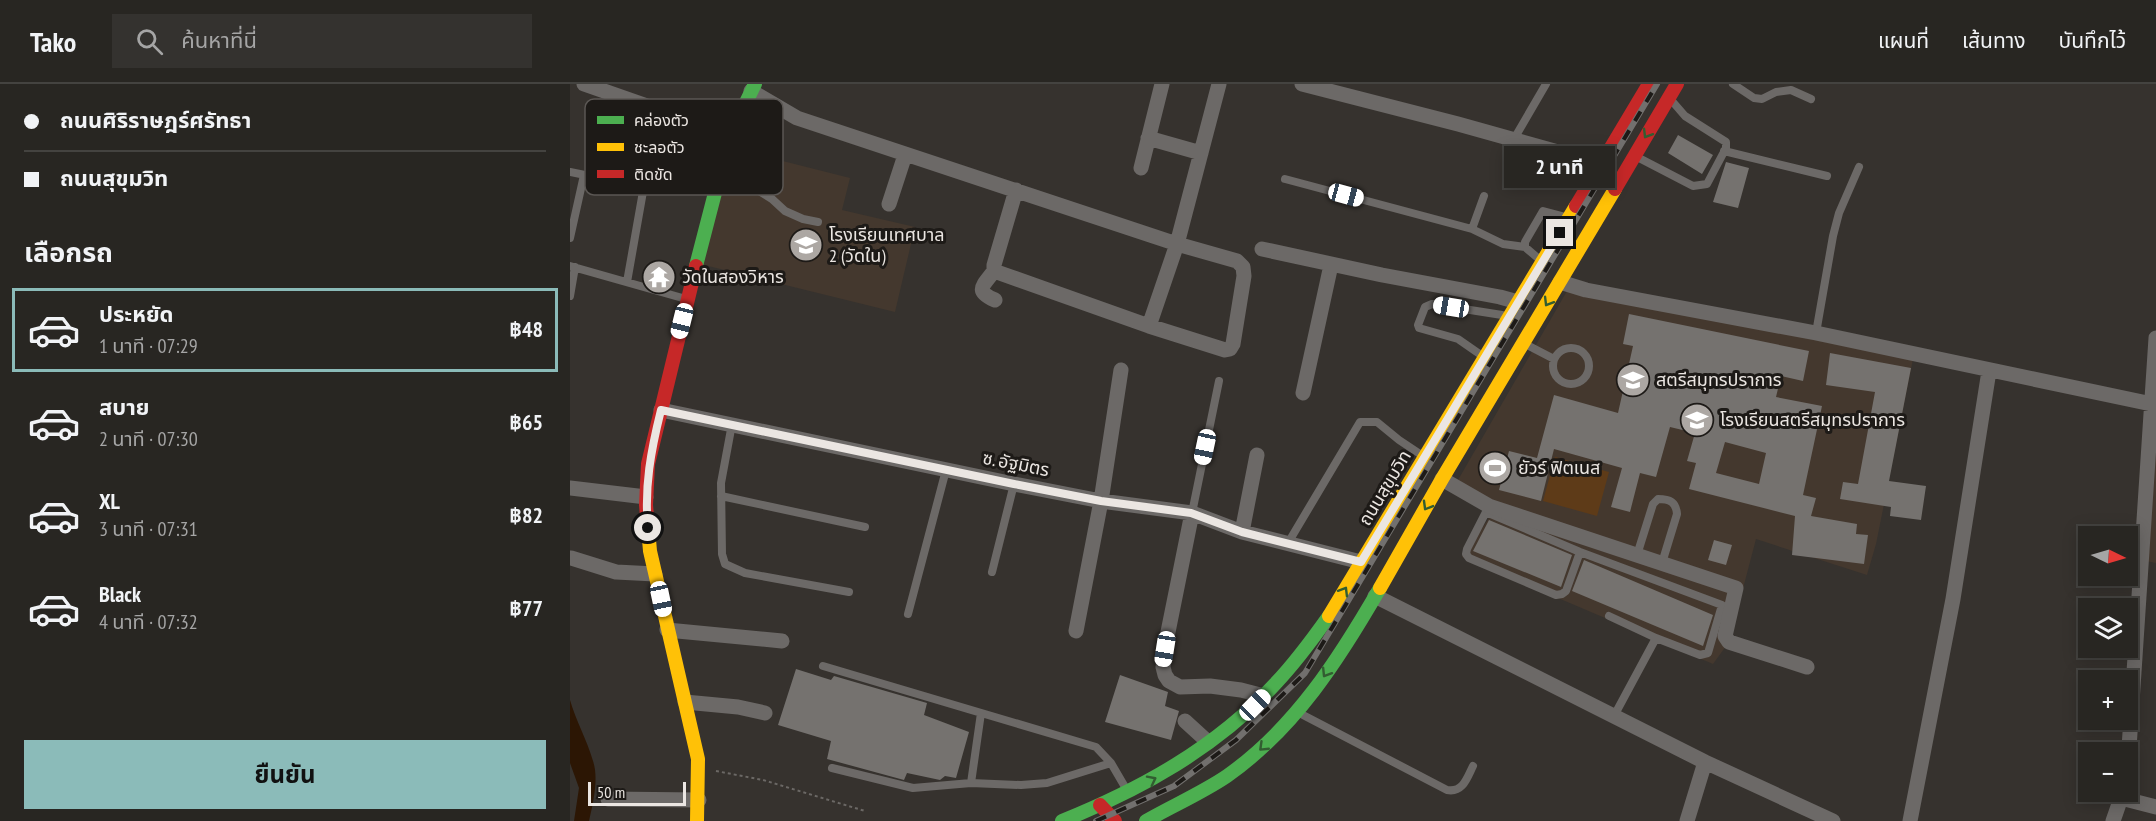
<!DOCTYPE html>
<html lang="th">
<head>
<meta charset="utf-8">
<style>
  :root { --surface:#282622; --page:#34322f; --text:#f1f3f6; --muted:#a5a5a5; --line:#444340; --accent:#8bbbb9 }
  body { margin:0; font-family:"PT Sans Narrow","Noto Sans Thai",sans-serif; background:var(--page); color:var(--text); height:100vh; display:flex; flex-direction:column; font-size:22px; white-space:nowrap }
  * { box-sizing:border-box; margin:0 }
  p { font-size:20px; color:var(--muted) }
  .icon { flex:none; width:33px; height:33px; fill:none; stroke:currentColor; stroke-width:2; stroke-linecap:round; stroke-linejoin:round }
  .map { position:relative; flex:1; overflow:hidden }
  .side { display:flex; flex-direction:column; background:var(--surface); width:570px }
  .side>* { flex:none }
  .top-card { display:grid; align-content:center; height:132px; padding:0 24px; background:var(--surface) }
  .needle { width:39px; rotate:95deg }
  .controls { position:absolute; left:1508px; top:442px; display:grid; gap:12px }
  .controls a { display:grid; place-items:center; width:60px; height:60px; border-radius:0px; background:var(--surface); box-shadow:0 3px 15px #0003,0 0 0 2px var(--line); font-size:30px }
  .scale { position:absolute; left:18px; bottom:15px; width:98px; box-sizing:border-box; padding-left:6px; border:3px solid #ebe6e2; border-top:0; font-size:16px; line-height:21px; white-space:nowrap; color:#ebe6e2; -webkit-text-stroke:4px #1d1a17; paint-order:stroke }
  .end { position:absolute; width:27px; height:27px; margin:-14px; border:8px solid #ebe6e2; background:#111; box-shadow:0 0 0 3px #111 }
  .from { border-radius:50% }
  .bubble { position:absolute; height:42px; border-radius:0px; background:var(--surface); box-shadow:0 3px 15px #0003,0 0 0 2px var(--line); font-size:20px; font-weight:700; line-height:42px; text-align:center }
  .car { position:absolute; width:18px; height:36px; margin:-18px -9px; border-radius:8px; box-shadow:0 0 4px 2px #0007; background:linear-gradient(#fff 24%,#345 0 40%,#fff 0 76%,#345 0 86%,#fff 0) }
  .top-card b { display:flex; align-items:center; gap:21px; height:57px; font-size:22px }
  .top-card b+b { border-top:2px solid var(--line) }
  .top-card i { width:15px; height:15px; background:var(--text) }
  ul { padding:0; list-style:none }
  li { display:flex; align-items:center; gap:18px; height:84px; margin:0 12px 9px; padding:0 12px; border:3px solid transparent; border-radius:0px }
  li div { flex:1 }
  li b { display:block; font-size:22px }
  li em { font-style:normal; font-weight:700 }
  li.current { border-color:var(--accent) }
  li>.icon { width:54px; height:54px; stroke-width:1.5 }
  h2 { padding:0 24px; font-size:27px; line-height:72px }
  .action { display:flex; gap:12px; margin-top:auto; padding:12px 24px }
  .action a { flex:1; height:69px; border-radius:0px; background:var(--accent); color:#111; font-size:24px; font-weight:700; line-height:69px; text-align:center }
  header { display:flex; align-items:center; gap:36px; box-sizing:border-box; height:84px; padding:0 30px; background:var(--surface); border-bottom:2px solid var(--line) }
  header strong { font-size:28px }
  nav { display:flex; gap:33px; margin-inline-start:auto; font-size:21px }
  .search { width:420px; height:54px; background:var(--page); display:flex; align-items:center; gap:15px; box-sizing:border-box; padding:0 21px; border-radius:0px; color:var(--muted); font-size:22px }
  main { display:flex; flex:1; min-height:0 }
  .map>svg:first-child { display:block }
  .built { fill:#44382e }
  .green { fill:#5e3b18 }
  .water { fill:#2c1604 }
  .building { fill:#75726f; fill-rule:evenodd }
  .lines { fill:none; stroke-linecap:round; stroke-linejoin:round }
  .path { stroke:#6b6865; stroke-width:2; stroke-dasharray:3 3; stroke-linecap:butt }
  .lane { stroke:#6c6967; stroke-width:8 }
  .street { stroke:#6c6967; stroke-width:15 }
  .fast { stroke:#4caf50; stroke-width:14 }
  .slow { stroke:#ffc107; stroke-width:14 }
  .jam { stroke:#c62828; stroke-width:14 }
  .rail-casing { stroke:#72706e; stroke-width:6 }
  .rail { stroke:#1d1a17; stroke-width:4; stroke-dasharray:11; stroke-linecap:butt }
  .oneway { stroke:#325d31 }
  .route { stroke:#ebe6e2; stroke-width:8 }
  .labels { text-anchor:middle; stroke-width:6; stroke-linejoin:round; paint-order:stroke }
  .poi-label { font-size:18px; fill:#ebe6e2; stroke:#1d1a17; text-anchor:start }
  .street-label { font-size:18px; fill:#ebe6e2; stroke:#1d1a17 }
  .key { fill:#1d1a17; stroke:#5b5754; stroke-width:1.5 }
  .key-label { font-size:16px; fill:#ebe6e2 }
</style>
</head>
<body>
<header>
<strong>Tako</strong>
<div class="search"><svg class="icon" aria-label="search" viewBox="0 0 24 24"><circle cx="10" cy="10" r="6"/><path d="M15 15l6 6"/></svg>ค้นหาที่นี่</div>
<nav><a>แผนที่</a><a>เส้นทาง</a><a>บันทึกไว้</a></nav>
</header>
<main>
<section class="side">
<div class="top-card">
<b><i class="from"></i>ถนนศิริราษฎร์ศรัทธา</b>
<b><i></i>ถนนสุขุมวิท</b>
</div>
<h2>เลือกรถ</h2>
<ul>
<li class="current"><svg class="icon" aria-label="car" viewBox="0 0 24 24"><path d="M5 17H2v-5l4-1 3-4h7l3 4 3 1v5h-3M9 17h6M6 11h13"/><circle cx="7" cy="17" r="2"/><circle cx="17" cy="17" r="2"/></svg><div><b>ประหยัด</b><p>1 นาที · 07:29</p></div><em>฿48</em></li>
<li><svg class="icon" aria-label="car" viewBox="0 0 24 24"><path d="M5 17H2v-5l4-1 3-4h7l3 4 3 1v5h-3M9 17h6M6 11h13"/><circle cx="7" cy="17" r="2"/><circle cx="17" cy="17" r="2"/></svg><div><b>สบาย</b><p>2 นาที · 07:30</p></div><em>฿65</em></li>
<li><svg class="icon" aria-label="car" viewBox="0 0 24 24"><path d="M5 17H2v-5l4-1 3-4h7l3 4 3 1v5h-3M9 17h6M6 11h13"/><circle cx="7" cy="17" r="2"/><circle cx="17" cy="17" r="2"/></svg><div><b>XL</b><p>3 นาที · 07:31</p></div><em>฿82</em></li>
<li><svg class="icon" aria-label="car" viewBox="0 0 24 24"><path d="M5 17H2v-5l4-1 3-4h7l3 4 3 1v5h-3M9 17h6M6 11h13"/><circle cx="7" cy="17" r="2"/><circle cx="17" cy="17" r="2"/></svg><div><b>Black</b><p>4 นาที · 07:32</p></div><em>฿77</em></li>
</ul>
<div class="action"><a>ยืนยัน</a></div>
</section>
<div class="map">
<svg width="1586" height="737" viewBox="0 0 1586 737">
  <rect width="100%" height="100%" fill="#36322e"/>
  <path class="built" d="M154,62L280,94L272,126L345,143L325,228L126,179Z
    M997,207L1343,275L1306,460L1297,491L1186,455L1159,558L1143,580L892,473L926,424L888,396Z
    M1586,353V479L1576,477Z"/>
  <path class="green" d="M985,373L1039,388L1027,432L973,417Z"/>
  <path class="water" d="M0,616C6,637 17,656 23,677C29,695 23,719 19,737H4L9,704L0,679Z"/>
  <path class="building" d="M1108,51L1143,71L1132,90L1098,69Z
    M1156,78L1179,84L1168,124L1143,118Z
    M1059,230L1239,267L1233,297L1211,292L1206,313L1252,322L1233,411L1246,414L1241,432L1287,440L1286,450L1298,451L1294,480L1222,471L1225,432L1119,405L1126,379L1117,377L1125,349L1100,343L1086,393L1070,389L1060,428L1041,423L1052,384L984,365L971,417L929,406L939,367L967,374L984,311L1048,329L1063,262L1053,260ZM1155,358L1196,369L1189,400L1146,389Z
    M1260,269L1341,284L1319,397L1356,402L1351,436L1320,432L1321,423L1270,415L1273,398L1288,400L1305,308L1256,301Z
    M919,436L1002,471L991,503L903,467Z
    M1144,456L1162,461L1156,481L1138,476Z
    M1014,476L1143,531L1133,562L1002,507Z
    M226,585L261,596L264,592L357,619L354,631L399,648L386,694L375,692L370,696L337,689L334,696L257,675L261,657L208,641Z
    M550,591L598,608L595,622L609,627L601,656L535,638Z"/>
  <g class="lines">
    <path class="path" d="M146,687L193,696L295,727"/>
    <path class="lane" d="M1163,0L1184,14L1192,15L1206,8L1221,6L1241,15
      M944,55L976,0
      M1154,67L1257,92
      M1069,74L1123,102L1137,100L1156,64V58L1115,32L1102,17
      M0,88L74,103
      M151,92L186,105L202,115L215,127L233,135L248,138
      M715,95L902,145L933,160L955,163L969,175
      M902,145L914,112
      M0,154L14,91
      M955,163V158L973,127L992,132
      M0,182L116,215
      M57,198L77,85
      M0,212L5,183
      M1246,249L1263,152L1269,129L1289,83
      M959,262L984,275
      M983 282a18 18 0 1 1 36 0a18 18 0 1 1-36 0Z
      M911,271L888,255L849,244L848,241L855,223L862,220L932,231
      M162,340L151,399L152,470L155,480L175,489L279,508
      M151,412L295,443
      M918,424L897,465L896,470L899,474L986,511L992,510L996,507L1010,468
      M916,428L1010,468L1152,521L1138,569L1130,571L1086,554L1044,632
      M622,429L649,297
      M718,459L790,338H807L829,356L850,370
      M1067,471L1083,420L1088,415C1100,415 1106,418 1107,430L1092,479
      M422,488L444,400
      M338,530L376,386
      M1039,532L1086,554
      M253,582L526,663L541,679L555,703
      M733,631L877,706C893,709 897,694 903,682
      M262,684L343,704L401,699L451,701L477,699L541,679
      M401,699L411,629"/>
    <path class="street" d="M14,0L160,51
      M732,0L888,40L1031,80
      M181,7L227,34L607,160L667,177L673,183L674,192L663,260L660,265L655,266L579,242L424,187V181L446,106
      M578,54L631,69
      M571,84L592,0
      M319,120L335,71
      M692,165L812,191L930,213L948,218
      M424,187C413,202 404,207 425,216
      M990,198L1016,206L1246,249L1586,321
      M579,242L607,160L649,0
      M733,309L761,181
      M91,326L444,400L531,417L622,429L672,448L791,478
      M872,395L919,422L1166,504L1155,552L1159,558L1237,583
      M0,404L76,413
      M622,429L598,548L593,583L595,591L599,597L610,603L640,602L671,606L694,612
      M672,448L687,371
      M1,474L46,488L85,490
      M805,512L1135,678L1263,737
      M97,546L212,557
      M506,547L531,417L551,286
      M115,618L168,623L195,629
      M615,637L638,658
      M1559,664L1586,254
      M38,715L129,716
      M1117,737L1135,678
      M1340,737L1383,515L1419,287
      M1543,737L1551,714L1586,723"/>
    <path class="fast" d="M126,182L160,51L185,0
      M492,737C571,705 646,664 705,600C725,579 742,556 759,532
      M576,737C602,722 632,709 657,692C725,644 769,575 810,504"/>
    <path class="slow" d="M78,444L80,467L128,675L127,737
      M810,504L872,395L1045,105
      M759,532L1006,122"/>
    <path class="jam" d="M1045,105L1107,0
      M1006,122L1079,0
      M78,444L76,421L78,380L126,182
      M530,721L545,737"/>
    <g class="rail-casing">
      <path id="rail" d="M526,737L604,702L666,656L735,589L1087,0"/>
    </g>
    <use href="#rail" class="rail"/>
  </g>
  <defs><path id="oneway-chevron" d="M-2-3.5L2.5 0L-2 3.5" fill="none" stroke-width="1.6" stroke-linecap="round" stroke-linejoin="round" transform="scale(1.5)"/></defs>
  <g class="oneway">
    <use href="#oneway-chevron" transform="translate(1077 50) rotate(121)"/>
    <use href="#oneway-chevron" transform="translate(978 218) rotate(121)"/>
    <use href="#oneway-chevron" transform="translate(857 422) rotate(120)"/>
    <use href="#oneway-chevron" transform="translate(774 507) rotate(-59)"/>
    <use href="#oneway-chevron" transform="translate(756 589) rotate(122)"/>
    <use href="#oneway-chevron" transform="translate(693 663) rotate(136)"/>
    <use href="#oneway-chevron" transform="translate(582 696) rotate(-27)"/>
  </g>
  <g class="lines">
    <path class="route" d="M78,444C74,403 81,366 91,326L444,400L531,417L621,429L672,448L791,478L990,149"/>
  </g>
  <defs>
    <g id="school-disc" transform="scale(1.725)"><circle r="9.5" fill="#aca7a3" stroke="#1d1a17"/><path d="M0-5L7-2L0 1L-7-2ZM-4 1L0 2.5L4 1V4Q0 6-4 4Z" fill="#fff"/></g>
    <g id="temple-disc" transform="scale(1.725)"><circle r="9.5" fill="#aca7a3" stroke="#1d1a17"/><path d="M0-6L5-2H3V0L6.5 2.5H4V6H1.5V3h-3V6H-4V2.5H-6.5L-3 0V-2H-5Z" fill="#fff"/></g>
    <g id="stadium-disc" transform="scale(1.725)"><circle r="9.5" fill="#aca7a3" stroke="#1d1a17"/><path d="M0-5a6.5 5 0 1 0 0 10a6.5 5 0 1 0 0-10ZM-3.5-1.8h7v3.6h-7Z" fill="#fff"/></g>
  </defs>
  <g fill-rule="evenodd">
    <use href="#school-disc" x="236" y="161"/>
    <use href="#temple-disc" x="89" y="193"/>
    <use href="#school-disc" x="1063" y="296"/>
    <use href="#school-disc" x="1127" y="336"/>
    <use href="#stadium-disc" x="925" y="384"/>
  </g>
  <g class="labels">
    <g class="poi-label">
      <text x="259" y="157">โรงเรียนเทศบาล<tspan x="259" dy="21">2 (วัดใน)</tspan></text>
      <text x="112" y="199">วัดในสองวิหาร</text>
      <text x="1086" y="302">สตรีสมุทรปราการ</text>
      <text x="1150" y="342">โรงเรียนสตรีสมุทรปราการ</text>
      <text x="948" y="390">ยัวร์ ฟิตเนส</text>
    </g>
    <g class="street-label">
      <text transform="translate(446 380) rotate(11)" y="6">ซ. อัฐมิตร</text>
      <text transform="translate(815 404) rotate(-59)" y="6">ถนนสุขุมวิท</text>
    </g>
  </g>
  <rect x="15" y="15" width="198" height="96" rx="9" class="key"/>
  <rect x="27" y="32" width="27" height="8" fill="#4caf50"/>
  <rect x="27" y="59" width="27" height="8" fill="#ffc107"/>
  <rect x="27" y="86" width="27" height="8" fill="#c62828"/>
  <g class="key-label">
    <text x="64" y="42">คล่องตัว</text>
    <text x="64" y="69">ชะลอตัว</text>
    <text x="64" y="96">ติดขัด</text>
  </g>
</svg>
<div class="controls">
<a><svg class="needle" viewBox="-14 -14 28 28"><path d="M0-13l5 13h-10z" fill="#e53935"/><path d="M0 13l5-13h-10z" fill="#a5a5a5"/></svg></a>
<a><svg class="icon" aria-label="layers" viewBox="0 0 24 24"><path d="M12 4l9 5-9 5-9-5zM3 14l9 5 9-5"/></svg></a>
<a>+</a>
<a>−</a>
</div>
<div class="scale">50 m</div>
<i class="end from" style="left:78px;top:444px"></i>
<i class="end" style="left:990px;top:149px"></i>
<div class="bubble" style="left:934px;top:62px;width:111px">2 นาที</div>
<i class="car" style="left:776px;top:111px;rotate:105deg"></i>
<i class="car" style="left:881px;top:223px;rotate:279deg"></i>
<i class="car" style="left:112px;top:237px;rotate:194deg"></i>
<i class="car" style="left:635px;top:363px;rotate:192deg"></i>
<i class="car" style="left:91px;top:515px;rotate:168deg"></i>
<i class="car" style="left:595px;top:565px;rotate:189deg"></i>
<i class="car" style="left:685px;top:621px;rotate:45deg"></i>
</div>
</main>
</body>
</html>
